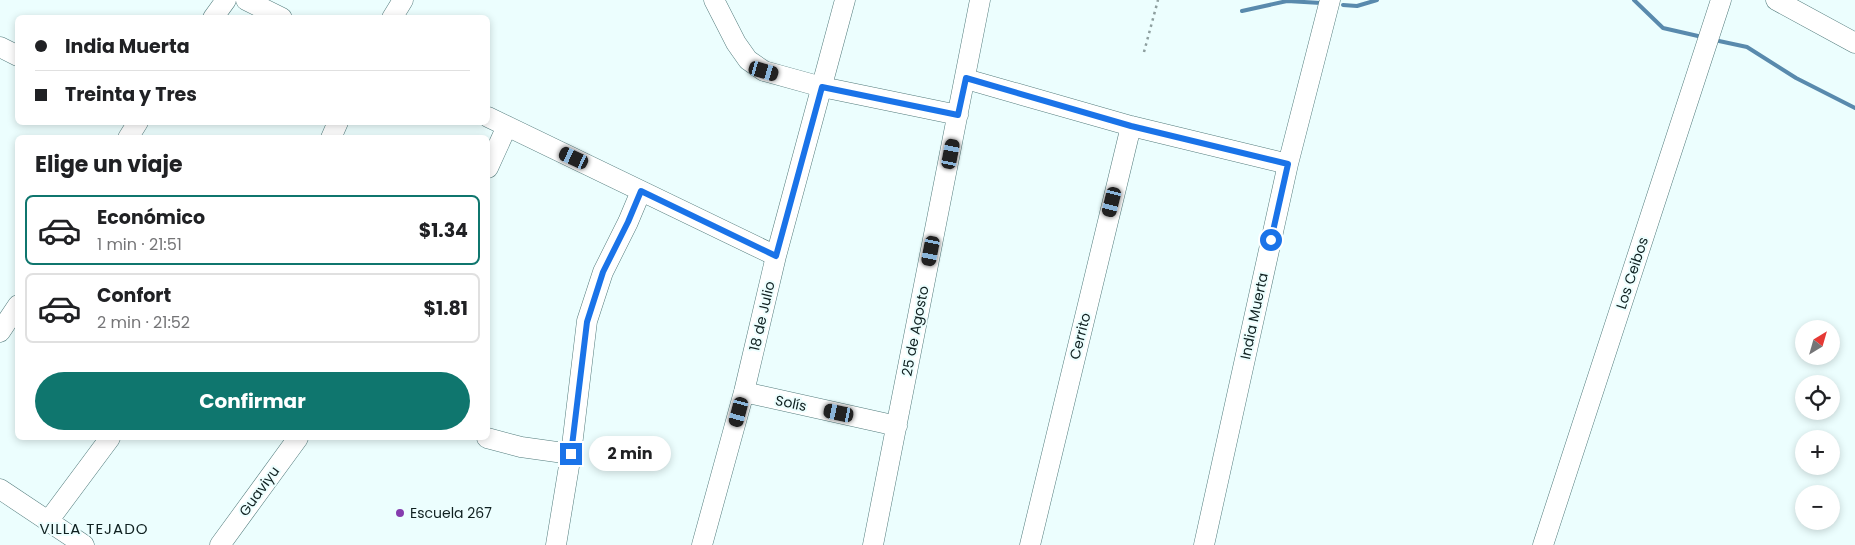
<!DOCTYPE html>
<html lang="es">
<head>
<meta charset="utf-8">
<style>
  :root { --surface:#fff; --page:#f6f6f6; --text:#202124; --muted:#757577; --line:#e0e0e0; --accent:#0f766e }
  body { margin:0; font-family:Poppins,sans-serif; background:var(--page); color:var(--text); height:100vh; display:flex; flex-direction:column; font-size:19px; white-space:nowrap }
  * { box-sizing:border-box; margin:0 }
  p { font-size:16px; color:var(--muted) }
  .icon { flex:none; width:28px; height:28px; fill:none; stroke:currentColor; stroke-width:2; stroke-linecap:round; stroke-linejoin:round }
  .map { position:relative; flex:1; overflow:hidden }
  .drawer { position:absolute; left:15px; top:135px; width:475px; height:305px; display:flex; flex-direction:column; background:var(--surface); border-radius:8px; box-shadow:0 2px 8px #0003 }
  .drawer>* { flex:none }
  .hud { position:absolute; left:15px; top:15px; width:475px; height:110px; border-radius:8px; box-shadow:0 2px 8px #0003; display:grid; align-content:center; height:110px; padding:0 20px; background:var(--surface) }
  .needle { width:32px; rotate:37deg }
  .controls { position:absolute; left:1795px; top:320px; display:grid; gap:10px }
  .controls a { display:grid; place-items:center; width:45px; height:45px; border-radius:50%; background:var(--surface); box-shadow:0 2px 8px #0003; font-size:25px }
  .end { position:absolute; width:22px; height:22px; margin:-11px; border:6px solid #1a73e8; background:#fff; box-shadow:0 0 0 2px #fff }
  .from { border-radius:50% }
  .bubble { position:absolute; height:35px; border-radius:18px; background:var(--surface); box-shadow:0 2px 8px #0003; font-size:16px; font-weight:700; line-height:35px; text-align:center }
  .car { position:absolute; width:15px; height:30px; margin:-15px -8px; border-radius:6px; box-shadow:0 0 4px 1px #0007; background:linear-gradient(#222 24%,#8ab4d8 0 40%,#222 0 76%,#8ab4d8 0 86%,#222 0) }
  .hud b { display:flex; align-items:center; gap:18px; height:48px; font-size:19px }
  .hud b+b { border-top:1px solid var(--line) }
  .hud i { width:12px; height:12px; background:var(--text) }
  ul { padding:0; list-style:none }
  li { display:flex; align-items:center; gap:15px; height:70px; margin:0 10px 8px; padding:0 10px; border:2px solid var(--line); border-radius:8px }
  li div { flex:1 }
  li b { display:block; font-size:19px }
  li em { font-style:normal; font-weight:700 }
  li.selected { border-color:var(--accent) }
  li>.icon { width:45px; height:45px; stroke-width:1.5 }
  h2 { padding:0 20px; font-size:22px; line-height:60px }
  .button { display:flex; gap:10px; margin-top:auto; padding:10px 20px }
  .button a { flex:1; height:58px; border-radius:30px; background:var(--accent); color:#fff; font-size:20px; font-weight:700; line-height:58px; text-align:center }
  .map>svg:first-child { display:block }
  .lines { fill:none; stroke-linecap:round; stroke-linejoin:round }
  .stream { stroke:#598aad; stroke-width:4 }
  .minor-casing { stroke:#527b7c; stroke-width:21 }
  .path { stroke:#8d9e9e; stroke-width:2.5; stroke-dasharray:2.5 4; stroke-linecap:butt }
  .minor { stroke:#fff; stroke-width:20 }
  .route { stroke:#1a73e8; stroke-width:6 }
  .poi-dot { fill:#853cae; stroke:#ecfefe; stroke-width:2 }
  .labels { text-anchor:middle; stroke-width:4; stroke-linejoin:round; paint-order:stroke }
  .street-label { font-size:14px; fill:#0f2020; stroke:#ecfefe }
  .poi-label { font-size:14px; fill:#0f2020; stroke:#ecfefe; text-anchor:start }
  .neighbourhood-label { font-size:15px; letter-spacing:1px; fill:#0f2020; stroke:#ecfefe }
</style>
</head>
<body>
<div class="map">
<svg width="1855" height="545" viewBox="0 0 1855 545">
  <rect width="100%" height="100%" fill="#ecfefe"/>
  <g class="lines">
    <path class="stream" d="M1634,0L1663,28L1698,36
      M1343,5L1357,6L1377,0
      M1242,11L1287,1L1321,3
      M1719,41L1747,47L1796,78L1855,108"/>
    <g class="minor-casing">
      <path id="minor" d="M246,0L282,18
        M714,0L736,43L748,60L764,71L822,87L958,115
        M1776,0L1855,43
        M213,18L226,0
        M392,18L403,0
        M0,47L18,56
        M966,79L1131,126L1288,164
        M488,117L776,256
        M128,138L138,122
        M331,138L338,122
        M488,168L507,126
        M0,332L18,305
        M744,392L897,426
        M487,438L521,447L571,454
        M0,489L84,545
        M49,520L110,438
        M220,545L298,438
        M556,545L571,454L587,321L603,272L628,222L641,191
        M702,545L744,392L776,256L845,0
        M873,545L980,0
        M1030,545L1131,126
        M1204,545L1288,164L1330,0
        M1543,545L1721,0"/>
    </g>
    <path class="path" d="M1144,52L1158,0"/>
    <use href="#minor" class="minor"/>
  </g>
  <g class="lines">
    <path class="route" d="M571,454L587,322L603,272L628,222L641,191L776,256L822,87L958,115L966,78L1131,126L1288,164L1271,240"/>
  </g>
  <circle class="poi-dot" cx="400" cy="513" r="5"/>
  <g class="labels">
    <g class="street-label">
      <text transform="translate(1632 273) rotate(-72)" y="5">Los Ceibos</text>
      <text transform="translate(762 316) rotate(-77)" y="5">18 de Julio</text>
      <text transform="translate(1254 316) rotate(-78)" y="5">India Muerta</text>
      <text transform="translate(915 331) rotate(-79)" y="5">25 de Agosto</text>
      <text transform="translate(1080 336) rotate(-76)" y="5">Cerrito</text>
      <text transform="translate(791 403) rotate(12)" y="5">Solís</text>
      <text transform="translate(259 491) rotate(-54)" y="5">Guaviyu</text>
    </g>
    <g class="poi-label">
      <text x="410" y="518">Escuela 267</text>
    </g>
    <g class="neighbourhood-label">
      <text x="94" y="534">VILLA TEJADO</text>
    </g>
  </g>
</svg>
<div class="controls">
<a><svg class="needle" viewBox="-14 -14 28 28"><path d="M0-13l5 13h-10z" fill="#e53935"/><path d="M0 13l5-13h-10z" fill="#757577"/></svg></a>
<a><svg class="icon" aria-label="locate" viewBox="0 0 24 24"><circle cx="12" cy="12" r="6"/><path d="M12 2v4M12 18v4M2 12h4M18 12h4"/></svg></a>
<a>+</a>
<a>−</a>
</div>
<i class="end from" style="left:1271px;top:240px"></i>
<i class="end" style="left:571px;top:454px"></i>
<div class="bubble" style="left:589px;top:436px;width:82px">2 min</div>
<i class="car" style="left:764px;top:71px;rotate:106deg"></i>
<i class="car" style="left:951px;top:154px;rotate:11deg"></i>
<i class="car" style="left:574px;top:158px;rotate:295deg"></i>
<i class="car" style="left:1112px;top:202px;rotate:194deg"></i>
<i class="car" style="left:931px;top:251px;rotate:191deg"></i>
<i class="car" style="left:739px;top:412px;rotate:195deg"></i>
<i class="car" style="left:839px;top:413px;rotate:282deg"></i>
<div class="hud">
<b><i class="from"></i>India Muerta</b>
<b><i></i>Treinta y Tres</b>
</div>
<section class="drawer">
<h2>Elige un viaje</h2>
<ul>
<li class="selected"><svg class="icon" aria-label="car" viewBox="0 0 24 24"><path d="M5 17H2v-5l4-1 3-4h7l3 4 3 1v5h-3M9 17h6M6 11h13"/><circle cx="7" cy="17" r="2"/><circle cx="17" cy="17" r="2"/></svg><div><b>Económico</b><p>1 min · 21:51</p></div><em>$1.34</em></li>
<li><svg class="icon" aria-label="car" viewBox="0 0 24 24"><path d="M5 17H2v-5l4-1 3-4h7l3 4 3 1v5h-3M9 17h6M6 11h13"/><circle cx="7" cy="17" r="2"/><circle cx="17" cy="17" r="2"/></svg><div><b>Confort</b><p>2 min · 21:52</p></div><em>$1.81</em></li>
</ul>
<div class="button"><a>Confirmar</a></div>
</section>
</div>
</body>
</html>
